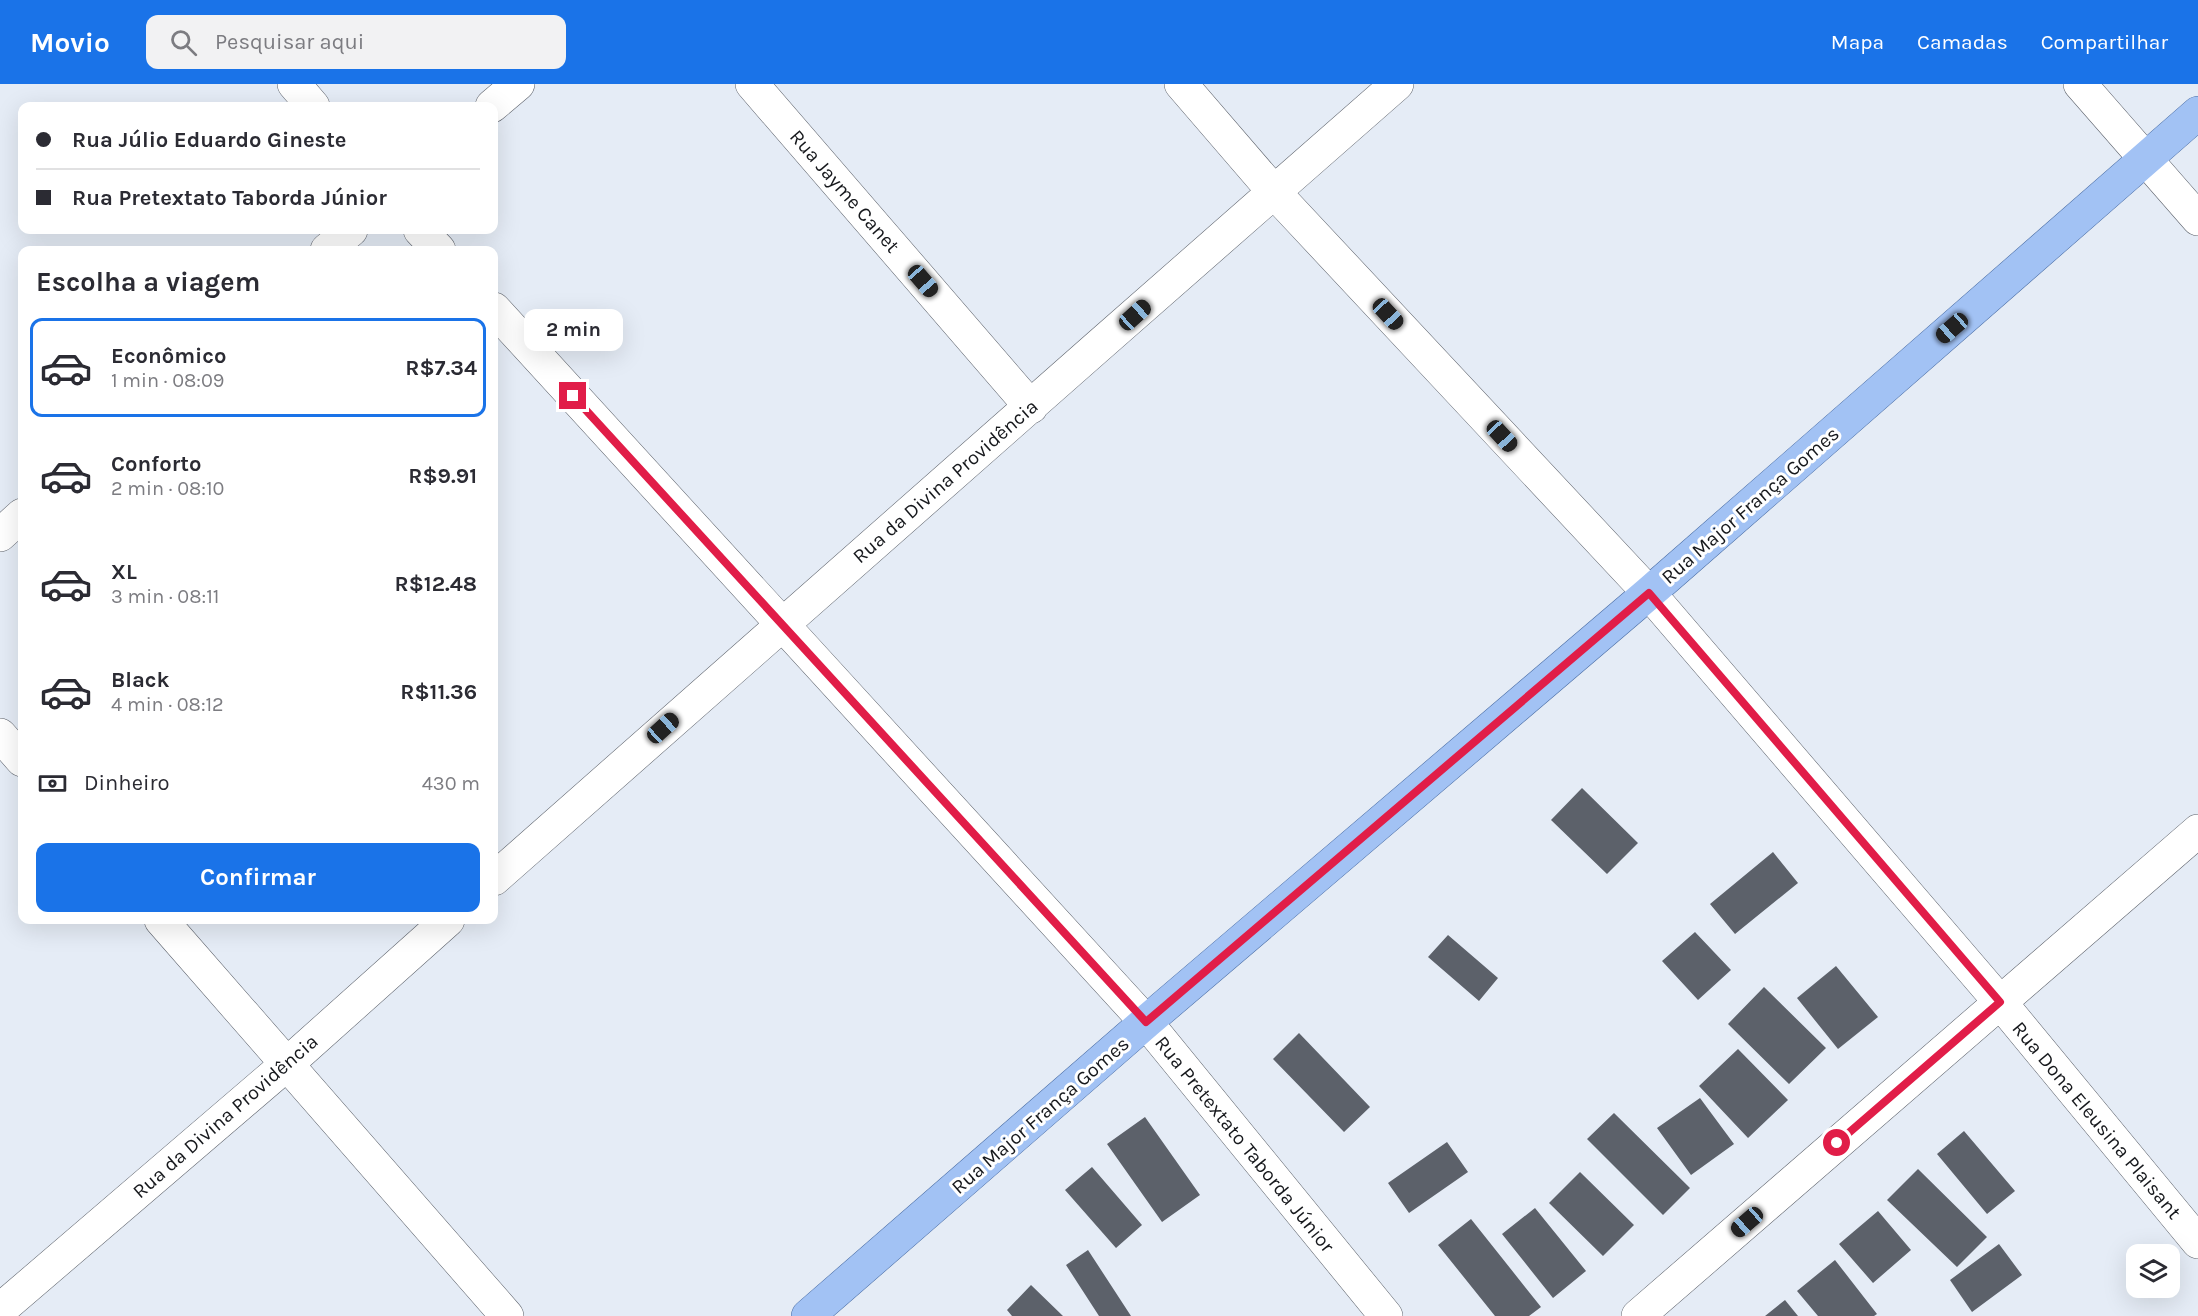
<!DOCTYPE html>
<html lang="pt">
<head>
<meta charset="utf-8">
<style>
  :root { --surface:#fff; --page:#f2f2f3; --text:#2b2b33; --muted:#7c7c81; --line:#e1e1e2; --accent:#1a73e8 }
  body { margin:0; font-family:Karla,sans-serif; background:var(--page); color:var(--text); height:100vh; display:flex; flex-direction:column; font-size:22px; white-space:nowrap }
  * { box-sizing:border-box; margin:0 }
  p { font-size:20px; color:var(--muted) }
  .icon { flex:none; width:33px; height:33px; fill:none; stroke:currentColor; stroke-width:2; stroke-linecap:round; stroke-linejoin:round }
  .map { position:relative; flex:1; overflow:hidden }
  .sheet { position:absolute; left:18px; top:162px; width:480px; height:678px; display:flex; flex-direction:column; background:var(--surface); border-radius:12px; box-shadow:0 6px 24px #0002 }
  .sheet>* { flex:none }
  .guide { position:absolute; left:18px; top:18px; width:480px; height:132px; border-radius:12px; box-shadow:0 6px 24px #0002; display:grid; align-content:center; height:132px; padding:0 18px; background:var(--surface) }
  .buttons { position:absolute; left:2126px; top:1160px; display:grid; gap:12px }
  .buttons a { display:grid; place-items:center; width:54px; height:54px; border-radius:12px; background:var(--surface); box-shadow:0 6px 24px #0002; font-size:30px }
  .end { position:absolute; width:27px; height:27px; margin:-14px; border:8px solid #e11d48; background:#fff; box-shadow:0 0 0 3px #fff }
  .from { border-radius:50% }
  .bubble { position:absolute; height:42px; border-radius:12px; background:var(--surface); box-shadow:0 6px 24px #0002; font-size:20px; font-weight:700; line-height:42px; text-align:center }
  .car { position:absolute; width:18px; height:36px; margin:-18px -9px; border-radius:8px; box-shadow:0 0 4px 2px #0007; background:linear-gradient(#222 24%,#8ab4d8 0 40%,#222 0 76%,#8ab4d8 0 86%,#222 0) }
  .guide b { display:flex; align-items:center; gap:21px; height:57px; font-size:22px }
  .guide b+b { border-top:2px solid var(--line) }
  .guide i { width:15px; height:15px; background:var(--text) }
  ul { padding:0; list-style:none }
  li { display:flex; align-items:center; gap:18px; height:99px; margin:0 12px 9px; padding:0 6px; border:3px solid transparent; border-radius:12px }
  li div { flex:1 }
  li b { display:block; font-size:22px }
  li em { font-style:normal; font-weight:700 }
  li.current { border-color:var(--accent) }
  li>.icon { width:54px; height:54px; stroke-width:1.5 }
  h2 { padding:0 18px; font-size:27px; line-height:72px }
  .pay { display:flex; align-items:center; gap:15px; height:66px; padding:0 18px; font-size:22px }
  .pay p { margin-inline-start:auto }
  .button { display:flex; gap:12px; margin-top:auto; padding:12px 18px }
  .button a { flex:1; height:69px; border-radius:12px; background:var(--accent); color:#fff; font-size:24px; font-weight:700; line-height:69px; text-align:center }
  header { display:flex; align-items:center; gap:36px; box-sizing:border-box; height:84px; padding:0 30px; background:var(--accent); color:#fff }
  header strong { font-size:28px }
  nav { display:flex; gap:33px; margin-inline-start:auto; font-size:21px }
  .search { width:420px; height:54px; background:var(--page); display:flex; align-items:center; gap:15px; box-sizing:border-box; padding:0 21px; border-radius:12px; color:var(--muted); font-size:22px }
  .map>svg:first-child { display:block }
  .building { fill:#5c616a }
  .lines { fill:none; stroke-linecap:round; stroke-linejoin:round }
  .minor-casing { stroke:#5d626b; stroke-width:34 }
  .major-casing { stroke:#496ca3; stroke-width:34 }
  .minor { stroke:#fff; stroke-width:33 }
  .major { stroke:#a2c2f4; stroke-width:33 }
  .route { stroke:#e11d48; stroke-width:8 }
  .labels { text-anchor:middle; stroke-width:6; stroke-linejoin:round; paint-order:stroke }
  .street-label { font-size:20px; fill:#16181c; stroke:#fff }
</style>
</head>
<body>
<header>
<strong>Movio</strong>
<div class="search"><svg class="icon" aria-label="search" viewBox="0 0 24 24"><circle cx="10" cy="10" r="6"/><path d="M15 15l6 6"/></svg>Pesquisar aqui</div>
<nav><a>Mapa</a><a>Camadas</a><a>Compartilhar</a></nav>
</header>
<div class="map">
<svg width="2198" height="1232" viewBox="0 0 2198 1232">
  <rect width="100%" height="100%" fill="#e5ecf6"/>
  <path class="building" d="M1582,704L1638,759L1607,790L1551,736Z
    M1773,768L1798,799L1735,850L1710,820Z
    M1695,848L1731,886L1698,916L1662,877Z
    M1448,851L1498,894L1479,917L1428,873Z
    M1836,882L1878,933L1838,965L1797,914Z
    M1764,903L1826,964L1789,1000L1728,940Z
    M1299,949L1370,1023L1344,1048L1273,975Z
    M1738,965L1788,1016L1748,1054L1699,1002Z
    M1700,1014L1734,1060L1691,1091L1657,1044Z
    M1614,1029L1690,1104L1663,1131L1587,1055Z
    M1145,1033L1200,1111L1162,1138L1107,1060Z
    M1964,1047L2015,1107L1987,1130L1937,1070Z
    M1447,1058L1468,1088L1409,1129L1388,1099Z
    M1092,1083L1142,1141L1116,1164L1065,1106Z
    M1918,1085L1987,1153L1957,1183L1887,1116Z
    M1580,1088L1634,1141L1603,1172L1549,1119Z
    M1535,1124L1586,1187L1553,1214L1502,1150Z
    M1878,1127L1911,1166L1873,1199L1839,1160Z
    M1471,1135L1541,1223L1529,1232H1495L1438,1161Z
    M1999,1160L2022,1191L1972,1228L1950,1196Z
    M1088,1166L1131,1232H1099L1066,1181Z
    M1835,1176L1877,1230L1874,1232H1818L1797,1207Z
    M1031,1201L1063,1232H1012L1007,1226Z
    M1785,1216L1798,1232H1765Z"/>
  <g class="lines">
    <g class="minor-casing">
      <path id="minor" d="M294,0L313,22
        M752,0L1031,323
        M1181,0L1274,108L1649,509L2000,918L2198,1158
        M2080,0L2198,135
        M492,22L518,0
        M420,146L439,166
        M327,166L351,146
        M494,225L1146,938L1386,1232
        M0,451L22,431
        M0,651L22,676
        M494,795C793,528 1096,265 1397,0
        M161,836L507,1232
        M0,1226L287,980L448,836
        M1638,1232L2198,747"/>
    </g>
    <g class="major-casing">
      <path id="major" d="M808,1232L1146,938L1649,509L2198,29"/>
    </g>
    <use href="#minor" class="minor"/>
    <use href="#major" class="major"/>
  </g>
  <g class="lines">
    <path class="route" d="M573,312L1146,938L1649,509L2000,918L1837,1059"/>
  </g>
  <g class="labels">
    <g class="street-label">
      <text transform="translate(845 107) rotate(49)" y="7">Rua Jayme Canet</text>
      <text transform="translate(945 397) rotate(-41)" y="7">Rua da Divina Providência</text>
      <text transform="translate(1750 421) rotate(-41)" y="7">Rua Major França Gomes</text>
      <text transform="translate(1040 1031) rotate(-41)" y="7">Rua Major França Gomes</text>
      <text transform="translate(225 1032) rotate(-41)" y="7">Rua da Divina Providência</text>
      <text transform="translate(2097 1036) rotate(50)" y="7">Rua Dona Eleusina Plaisant</text>
      <text transform="translate(1245 1060) rotate(51)" y="7">Rua Pretextato Taborda Júnior</text>
    </g>
  </g>
</svg>
<div class="buttons">
<a><svg class="icon" aria-label="layers" viewBox="0 0 24 24"><path d="M12 4l9 5-9 5-9-5zM3 14l9 5 9-5"/></svg></a>
</div>
<i class="end from" style="left:1837px;top:1059px"></i>
<i class="end" style="left:573px;top:312px"></i>
<div class="bubble" style="left:524px;top:225px;width:99px">2 min</div>
<i class="car" style="left:923px;top:197px;rotate:139deg"></i>
<i class="car" style="left:1388px;top:230px;rotate:137deg"></i>
<i class="car" style="left:1135px;top:231px;rotate:48deg"></i>
<i class="car" style="left:1952px;top:244px;rotate:229deg"></i>
<i class="car" style="left:1502px;top:352px;rotate:137deg"></i>
<i class="car" style="left:663px;top:644px;rotate:48deg"></i>
<i class="car" style="left:1747px;top:1138px;rotate:229deg"></i>
<div class="guide">
<b><i class="from"></i>Rua Júlio Eduardo Gineste</b>
<b><i></i>Rua Pretextato Taborda Júnior</b>
</div>
<section class="sheet">
<h2>Escolha a viagem</h2>
<ul>
<li class="current"><svg class="icon" aria-label="car" viewBox="0 0 24 24"><path d="M5 17H2v-5l4-1 3-4h7l3 4 3 1v5h-3M9 17h6M6 11h13"/><circle cx="7" cy="17" r="2"/><circle cx="17" cy="17" r="2"/></svg><div><b>Econômico</b><p>1 min · 08:09</p></div><em>R$7.34</em></li>
<li><svg class="icon" aria-label="car" viewBox="0 0 24 24"><path d="M5 17H2v-5l4-1 3-4h7l3 4 3 1v5h-3M9 17h6M6 11h13"/><circle cx="7" cy="17" r="2"/><circle cx="17" cy="17" r="2"/></svg><div><b>Conforto</b><p>2 min · 08:10</p></div><em>R$9.91</em></li>
<li><svg class="icon" aria-label="car" viewBox="0 0 24 24"><path d="M5 17H2v-5l4-1 3-4h7l3 4 3 1v5h-3M9 17h6M6 11h13"/><circle cx="7" cy="17" r="2"/><circle cx="17" cy="17" r="2"/></svg><div><b>XL</b><p>3 min · 08:11</p></div><em>R$12.48</em></li>
<li><svg class="icon" aria-label="car" viewBox="0 0 24 24"><path d="M5 17H2v-5l4-1 3-4h7l3 4 3 1v5h-3M9 17h6M6 11h13"/><circle cx="7" cy="17" r="2"/><circle cx="17" cy="17" r="2"/></svg><div><b>Black</b><p>4 min · 08:12</p></div><em>R$11.36</em></li>
</ul>
<div class="pay"><svg class="icon" aria-label="cash" viewBox="0 0 24 24"><path d="M3 7h18v10H3z"/><circle cx="12" cy="12" r="2"/></svg>Dinheiro<p>430 m</p></div>
<div class="button"><a>Confirmar</a></div>
</section>
</div>
</body>
</html>
